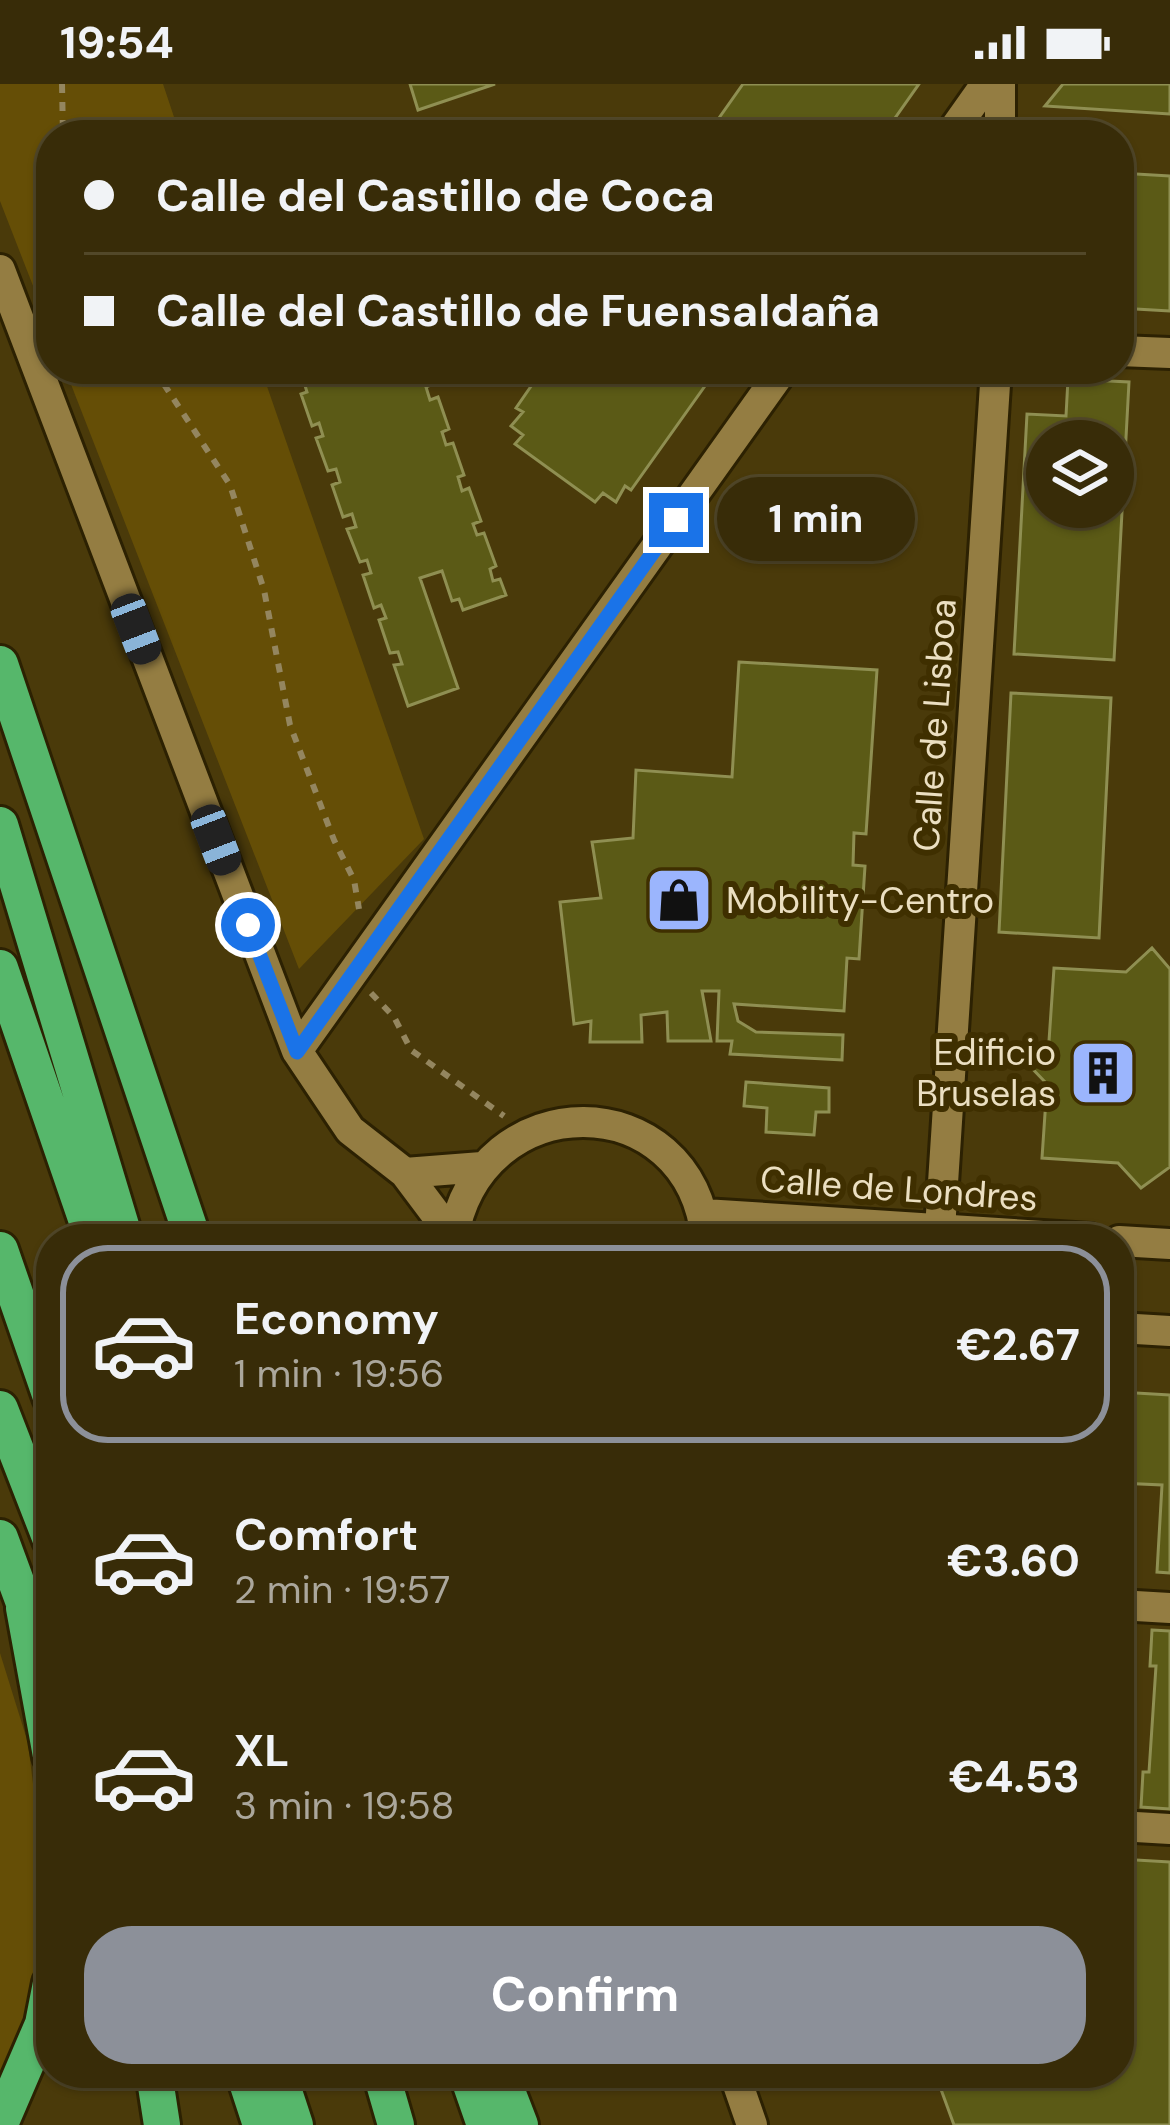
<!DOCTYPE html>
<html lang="en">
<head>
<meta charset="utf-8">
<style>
  :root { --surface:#382c08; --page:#3f3412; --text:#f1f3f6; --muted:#aba79c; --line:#524829; --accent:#8c9099 }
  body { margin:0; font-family:"DM Sans",sans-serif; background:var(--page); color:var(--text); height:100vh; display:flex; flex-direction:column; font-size:45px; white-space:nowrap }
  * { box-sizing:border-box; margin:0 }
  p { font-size:39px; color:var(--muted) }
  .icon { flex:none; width:66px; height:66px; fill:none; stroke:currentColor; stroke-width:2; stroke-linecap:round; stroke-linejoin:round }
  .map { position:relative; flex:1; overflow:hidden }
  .details { position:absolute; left:36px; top:1140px; width:1098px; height:864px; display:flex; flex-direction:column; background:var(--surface); border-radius:48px; box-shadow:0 3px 9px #0004,0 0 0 3px var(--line) }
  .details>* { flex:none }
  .hud { position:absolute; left:36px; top:36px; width:1098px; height:264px; border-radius:48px; box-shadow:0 3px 9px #0004,0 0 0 3px var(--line); display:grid; align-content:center; height:264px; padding:0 48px; background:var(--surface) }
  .buttons { position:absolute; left:1026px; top:336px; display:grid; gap:24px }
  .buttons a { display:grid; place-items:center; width:108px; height:108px; border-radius:50%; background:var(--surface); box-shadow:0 3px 9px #0004,0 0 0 3px var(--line); font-size:60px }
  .end { position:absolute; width:54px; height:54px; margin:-27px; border:15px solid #1a73e8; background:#fff; box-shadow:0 0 0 6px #fff }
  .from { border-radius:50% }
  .bubble { position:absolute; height:84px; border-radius:42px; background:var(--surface); box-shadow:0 3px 9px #0004,0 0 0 3px var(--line); font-size:39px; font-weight:700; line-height:84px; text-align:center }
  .car { position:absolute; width:36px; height:72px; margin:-36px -18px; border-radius:15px; box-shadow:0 0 9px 3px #0007; background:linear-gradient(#222 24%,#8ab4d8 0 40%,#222 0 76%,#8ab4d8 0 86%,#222 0) }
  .hud b { display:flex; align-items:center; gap:42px; height:114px; font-size:45px }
  .hud b+b { border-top:3px solid var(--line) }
  .hud i { width:30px; height:30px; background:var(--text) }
  ul { padding:21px 0 0; list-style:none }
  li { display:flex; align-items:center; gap:36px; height:198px; margin:0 24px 18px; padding:0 24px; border:6px solid transparent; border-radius:48px }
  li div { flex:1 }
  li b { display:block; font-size:45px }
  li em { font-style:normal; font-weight:700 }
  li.active { border-color:var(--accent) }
  li>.icon { width:108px; height:108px; stroke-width:1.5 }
  .action { display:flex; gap:24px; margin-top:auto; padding:24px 48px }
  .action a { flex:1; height:138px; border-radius:48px; background:var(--accent); color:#fff; font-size:48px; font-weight:700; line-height:138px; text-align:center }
  .status { display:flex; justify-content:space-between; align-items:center; height:84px; padding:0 60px; background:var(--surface); direction:ltr }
  .status svg { height:33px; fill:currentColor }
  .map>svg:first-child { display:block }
  .green { fill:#654e06 }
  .building { fill:#5b5a16; stroke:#8f8f52; stroke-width:3; fill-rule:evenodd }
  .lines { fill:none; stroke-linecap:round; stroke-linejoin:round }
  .minor-casing { stroke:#2c2102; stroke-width:36 }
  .highway-casing { stroke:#2c2102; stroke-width:42 }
  .path { stroke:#94865f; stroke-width:6; stroke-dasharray:9 9; stroke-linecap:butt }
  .minor { stroke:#947d42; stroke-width:30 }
  .highway { stroke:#56b76b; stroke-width:36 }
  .route { stroke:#1a73e8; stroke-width:15 }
  .labels { text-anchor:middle; stroke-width:12; stroke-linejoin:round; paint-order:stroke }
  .street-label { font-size:36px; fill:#ebdfc1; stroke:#3f2f00 }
  .poi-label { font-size:36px; fill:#ebdfc1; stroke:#3f2f00; text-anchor:start }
</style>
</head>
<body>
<div class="status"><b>19:54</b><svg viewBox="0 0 49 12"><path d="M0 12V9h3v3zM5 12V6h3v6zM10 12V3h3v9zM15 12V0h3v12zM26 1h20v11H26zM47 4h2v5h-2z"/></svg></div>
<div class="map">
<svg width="1170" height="2041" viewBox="0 0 1170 2041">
  <rect width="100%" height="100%" fill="#4a3a0a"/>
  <path class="green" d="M0,0H163L180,51H51V248L0,117Z
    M65,285H261L424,755L299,885Z
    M0,1569L28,1659L51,1846V1899L0,2040Z"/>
  <path class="building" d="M410,0H495L418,26Z
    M743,0H919L883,51H707Z
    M1063,0H1170V30L1045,22Z
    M1119,89L1170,92V227L1119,224Z
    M292,285H428L433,300L426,303L430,316L438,313L449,345L442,348L446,361L453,359L464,391L458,393L462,407L469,404L481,437L473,440L477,451L484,449L496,482L490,485L493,497L500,495L506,511L463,526L459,515L452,517L442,487L420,494L458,604L408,622L394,581L402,580L398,568L390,569L379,536L386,534L381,521L374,524L363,491L371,489L367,476L360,478L347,445L356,443L352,430L343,433L332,401L340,398L336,385L328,387L316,354L323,352L319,339L312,342L301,310L307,308L303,295L296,296Z
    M543,285H717L631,406L625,402L616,418L603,409L595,418L515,360L523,351L511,342L523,328L516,324Z
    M1068,295L1129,298L1114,576L1014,570L1027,330L1066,332ZM1047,357H1113V423H1047Z
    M739,578L877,586L866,750L854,749L853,781L865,782L859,875L847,874L844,927L734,920L738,937L756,948L843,951L842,976L730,970L732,957H717L719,907H702L711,957H668L667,928L641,931L642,958H590L591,937L574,940L560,818L601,814L592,758L633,754L636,686L732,693Z
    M1011,609L1111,614L1099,854L999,848Z
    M1152,864L1170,885V1083L1141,1104L1118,1079L1042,1074L1047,1000L1026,978L1049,957L1054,884L1126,888Z
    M746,998L829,1004V1028H816L814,1051L766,1048L767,1024L744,1022Z
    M1119,1308L1170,1311V1489L1157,1488L1162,1401L1119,1399Z
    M1152,1546L1170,1547V1725L1141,1723L1143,1688H1149L1156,1582H1150Z
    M1119,1775L1170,1778V2041H954L935,1989L915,1997L912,1989H1119Z"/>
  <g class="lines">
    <g class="minor-casing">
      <path id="minor" d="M950,51L986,0
        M1000,51V0
        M0,186L297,967L350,1046L405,1089L453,1153
        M1119,267L1170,269
        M297,967L783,285
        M405,1089L482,1083
        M704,1130L1090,1155
        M940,1145L996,285
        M453,1155C479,998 691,1000 706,1155
        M1119,1157L1170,1160
        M1119,1244L1170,1247
        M1119,1521L1170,1524
        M1119,1742L1170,1745
        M734,1989L752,2041"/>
    </g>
    <g class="highway-casing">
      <path id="highway" d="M0,580L193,1155
        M0,741L125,1155
        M0,884L93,1155
        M0,1166L51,1313
        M0,1325L51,1456
        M0,1454L34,1546
        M24,1524L51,1672
        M154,1989L162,2041
        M244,1989L261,2041
        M278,1989L295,2041
        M381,1989L396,2041
        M467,1989L485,2041
        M500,1989L520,2041
        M0,2040L43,1940L51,1899"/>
    </g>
    <path class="path" d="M62,0L63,51
      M154,285L230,401L264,506L290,641L334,756L354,796L359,825
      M371,909L394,933L411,966L504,1032"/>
    <use href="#minor" class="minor"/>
    <use href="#highway" class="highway"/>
  </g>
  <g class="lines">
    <path class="route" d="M248,841L297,968L676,436"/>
  </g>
  <defs>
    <g id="shop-square" transform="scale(3.45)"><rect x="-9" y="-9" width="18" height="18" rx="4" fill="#9bb5fd" stroke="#3f2f00"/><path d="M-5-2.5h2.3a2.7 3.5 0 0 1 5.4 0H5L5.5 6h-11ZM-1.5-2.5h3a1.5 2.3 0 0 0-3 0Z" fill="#111"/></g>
    <g id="building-square" transform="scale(3.45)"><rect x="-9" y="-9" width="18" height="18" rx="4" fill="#9bb5fd" stroke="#3f2f00"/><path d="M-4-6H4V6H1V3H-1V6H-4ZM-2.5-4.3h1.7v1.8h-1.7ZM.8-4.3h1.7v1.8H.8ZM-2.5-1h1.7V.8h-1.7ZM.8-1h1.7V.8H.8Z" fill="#111"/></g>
  </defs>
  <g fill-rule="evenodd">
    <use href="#shop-square" x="679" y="816"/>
    <use href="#building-square" x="1103" y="989"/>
  </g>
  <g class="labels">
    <g class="street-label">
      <text transform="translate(934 641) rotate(-86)" y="13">Calle de Lisboa</text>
      <text transform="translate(899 1104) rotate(4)" y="13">Calle de Londres</text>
    </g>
    <g class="poi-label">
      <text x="726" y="829">Mobility-Centro</text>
      <text x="1056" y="981" text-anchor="end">Edificio<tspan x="1056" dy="41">Bruselas</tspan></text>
    </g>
  </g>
</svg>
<div class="buttons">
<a><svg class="icon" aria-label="layers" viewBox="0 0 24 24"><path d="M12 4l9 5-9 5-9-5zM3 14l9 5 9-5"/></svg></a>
</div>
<i class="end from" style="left:248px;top:841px"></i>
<i class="end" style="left:676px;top:436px"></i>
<div class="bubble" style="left:717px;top:393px;width:198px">1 min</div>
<i class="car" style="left:136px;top:545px;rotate:159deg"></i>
<i class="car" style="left:216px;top:756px;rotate:159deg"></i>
<div class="hud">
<b><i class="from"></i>Calle del Castillo de Coca</b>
<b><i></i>Calle del Castillo de Fuensaldaña</b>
</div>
<section class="details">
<ul>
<li class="active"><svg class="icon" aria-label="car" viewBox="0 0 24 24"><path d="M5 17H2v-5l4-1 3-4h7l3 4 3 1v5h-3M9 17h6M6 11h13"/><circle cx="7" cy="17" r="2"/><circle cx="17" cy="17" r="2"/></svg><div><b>Economy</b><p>1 min · 19:56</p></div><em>€2.67</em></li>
<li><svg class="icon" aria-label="car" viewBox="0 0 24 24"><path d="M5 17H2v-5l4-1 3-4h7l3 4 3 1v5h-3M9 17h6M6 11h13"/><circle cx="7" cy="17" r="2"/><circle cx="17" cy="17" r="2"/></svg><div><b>Comfort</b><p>2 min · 19:57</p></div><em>€3.60</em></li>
<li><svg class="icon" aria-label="car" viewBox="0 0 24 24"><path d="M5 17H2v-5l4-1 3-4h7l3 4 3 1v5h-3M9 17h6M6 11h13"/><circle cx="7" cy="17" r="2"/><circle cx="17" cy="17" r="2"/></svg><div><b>XL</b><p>3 min · 19:58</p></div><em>€4.53</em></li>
</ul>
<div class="action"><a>Confirm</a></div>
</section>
</div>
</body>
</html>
